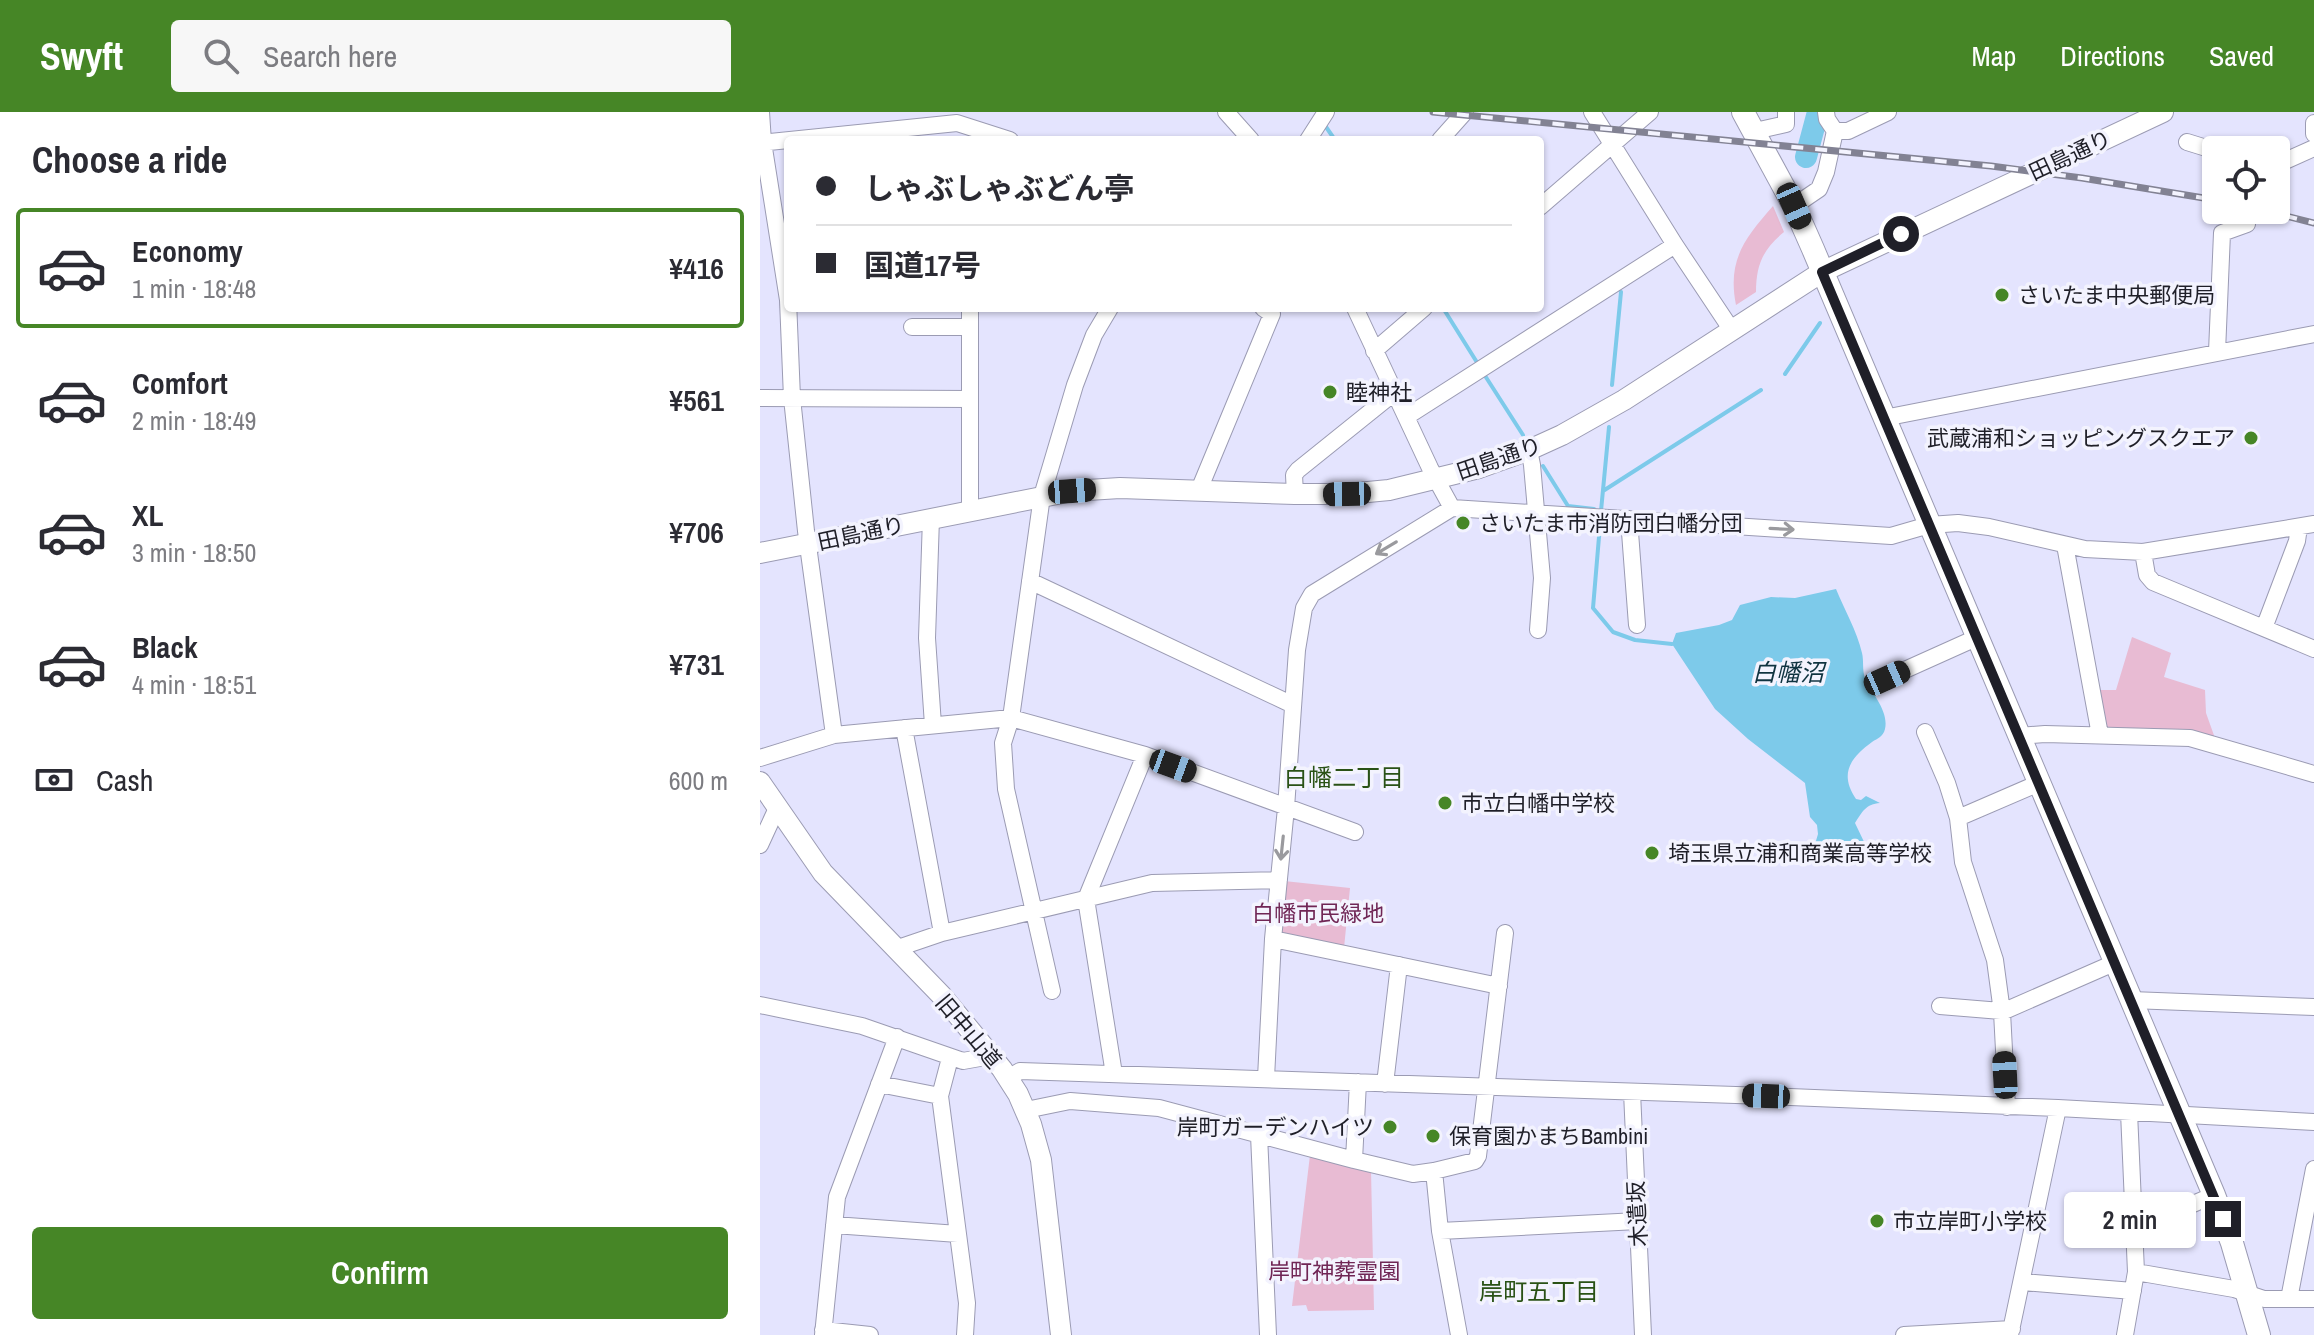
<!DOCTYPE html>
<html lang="en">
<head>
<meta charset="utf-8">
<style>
  :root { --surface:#fff; --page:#f7f7f7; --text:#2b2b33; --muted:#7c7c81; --line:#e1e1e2; --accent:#468626 }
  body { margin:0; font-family:"Archivo Narrow","Noto Sans JP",sans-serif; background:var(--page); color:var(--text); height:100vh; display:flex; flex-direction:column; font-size:30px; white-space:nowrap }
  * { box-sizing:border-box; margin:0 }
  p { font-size:26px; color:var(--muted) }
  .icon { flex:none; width:44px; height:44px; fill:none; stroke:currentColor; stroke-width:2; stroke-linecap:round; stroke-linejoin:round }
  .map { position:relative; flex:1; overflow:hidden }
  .details { display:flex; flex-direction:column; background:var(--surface); width:760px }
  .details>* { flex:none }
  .hud { position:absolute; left:24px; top:24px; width:760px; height:176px; border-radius:8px; box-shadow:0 2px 6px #0004; display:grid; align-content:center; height:176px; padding:0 32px; background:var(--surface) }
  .fabs { position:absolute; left:1442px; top:24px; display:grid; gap:16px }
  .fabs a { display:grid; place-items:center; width:88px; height:88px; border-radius:8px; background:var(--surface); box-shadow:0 2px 6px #0004; font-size:40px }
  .end { position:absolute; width:36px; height:36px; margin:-18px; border:10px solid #1f1f28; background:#fff; box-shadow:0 0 0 4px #fff }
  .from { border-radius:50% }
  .bubble { position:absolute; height:56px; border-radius:8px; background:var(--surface); box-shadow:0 2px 6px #0004; font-size:26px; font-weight:600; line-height:56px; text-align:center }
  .car { position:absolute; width:24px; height:48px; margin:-24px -12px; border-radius:10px; box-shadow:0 0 6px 2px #0007; background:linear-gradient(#222 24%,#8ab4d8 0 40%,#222 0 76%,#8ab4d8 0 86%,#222 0) }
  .hud b { display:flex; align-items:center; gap:28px; height:76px; font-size:30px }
  .hud b+b { border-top:2px solid var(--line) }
  .hud i { width:20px; height:20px; background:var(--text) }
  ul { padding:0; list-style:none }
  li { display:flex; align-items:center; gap:24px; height:120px; margin:0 16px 12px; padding:0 16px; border:4px solid transparent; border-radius:8px }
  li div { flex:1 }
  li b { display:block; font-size:30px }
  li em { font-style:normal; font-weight:600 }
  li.current { border-color:var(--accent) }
  li>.icon { width:72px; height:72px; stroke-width:1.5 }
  h2 { padding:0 32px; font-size:36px; line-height:96px }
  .pay { display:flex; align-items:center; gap:20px; height:88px; padding:0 32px; font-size:30px }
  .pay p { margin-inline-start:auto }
  .primary-button { display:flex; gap:16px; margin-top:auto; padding:16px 32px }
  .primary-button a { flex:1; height:92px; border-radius:8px; background:var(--accent); color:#fff; font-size:32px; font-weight:600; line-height:92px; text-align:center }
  header { display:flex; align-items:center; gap:48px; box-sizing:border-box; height:112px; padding:0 40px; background:var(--accent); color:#fff }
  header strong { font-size:38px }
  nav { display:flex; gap:44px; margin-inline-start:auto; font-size:28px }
  .search { width:560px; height:72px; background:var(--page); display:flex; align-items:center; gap:20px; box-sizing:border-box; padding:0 28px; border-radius:8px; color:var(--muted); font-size:30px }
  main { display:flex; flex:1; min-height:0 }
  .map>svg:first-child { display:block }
  .green { fill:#e8bbd3 }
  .water { fill:#7dcaea }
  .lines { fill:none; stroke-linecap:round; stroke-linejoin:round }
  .stream { stroke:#7dcaea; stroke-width:4 }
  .river { stroke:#7dcaea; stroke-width:22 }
  .minor-casing { stroke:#9b9bb3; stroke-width:18 }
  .major-casing { stroke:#9b9bb3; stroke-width:22 }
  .highway-casing { stroke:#9b9bb3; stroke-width:24 }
  .minor { stroke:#fff; stroke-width:16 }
  .major { stroke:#fff; stroke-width:20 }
  .highway { stroke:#fff; stroke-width:22 }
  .rail-casing { stroke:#828293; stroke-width:7 }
  .rail { stroke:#f3f3fe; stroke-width:4; stroke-dasharray:12; stroke-linecap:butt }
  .oneway { stroke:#9a9a9e }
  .route { stroke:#1f1f28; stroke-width:10 }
  .poi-dot { fill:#468626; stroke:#f3f3fe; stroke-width:3 }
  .labels { text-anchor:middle; stroke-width:7; stroke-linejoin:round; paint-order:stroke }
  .street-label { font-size:22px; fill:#1f1f28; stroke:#f3f3fe }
  .poi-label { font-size:22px; fill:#1f1f28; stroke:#f3f3fe; text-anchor:start }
  .park-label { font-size:22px; fill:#702655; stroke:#f3f3fe }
  .water-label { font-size:24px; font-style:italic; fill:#0f3340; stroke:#f3f3fe }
  .neighbourhood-label { font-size:24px; fill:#2a5216; stroke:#f3f3fe }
</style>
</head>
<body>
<header>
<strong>Swyft</strong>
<div class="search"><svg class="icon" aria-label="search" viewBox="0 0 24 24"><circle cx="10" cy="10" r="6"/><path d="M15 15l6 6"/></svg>Search here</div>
<nav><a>Map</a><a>Directions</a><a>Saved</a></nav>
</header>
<main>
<section class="details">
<h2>Choose a ride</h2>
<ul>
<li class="current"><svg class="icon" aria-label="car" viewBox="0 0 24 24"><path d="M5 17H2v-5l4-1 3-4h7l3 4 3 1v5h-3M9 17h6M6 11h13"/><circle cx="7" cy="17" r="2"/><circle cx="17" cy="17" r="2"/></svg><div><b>Economy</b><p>1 min · 18:48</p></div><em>¥416</em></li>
<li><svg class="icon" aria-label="car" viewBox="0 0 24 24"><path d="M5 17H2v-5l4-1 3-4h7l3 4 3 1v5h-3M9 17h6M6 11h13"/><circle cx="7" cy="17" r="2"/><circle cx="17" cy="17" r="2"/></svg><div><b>Comfort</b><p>2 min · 18:49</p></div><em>¥561</em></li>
<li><svg class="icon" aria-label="car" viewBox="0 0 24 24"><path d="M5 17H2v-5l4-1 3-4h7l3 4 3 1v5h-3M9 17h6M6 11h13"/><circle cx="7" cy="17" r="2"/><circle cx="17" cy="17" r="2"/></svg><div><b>XL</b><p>3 min · 18:50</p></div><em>¥706</em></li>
<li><svg class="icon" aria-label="car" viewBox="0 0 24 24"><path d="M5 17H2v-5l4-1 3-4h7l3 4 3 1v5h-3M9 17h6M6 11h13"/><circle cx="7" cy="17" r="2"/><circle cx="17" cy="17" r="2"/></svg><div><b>Black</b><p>4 min · 18:51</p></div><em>¥731</em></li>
</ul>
<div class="pay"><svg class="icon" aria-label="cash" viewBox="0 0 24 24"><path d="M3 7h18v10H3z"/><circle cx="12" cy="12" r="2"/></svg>Cash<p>600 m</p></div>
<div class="primary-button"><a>Confirm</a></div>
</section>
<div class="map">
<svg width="1554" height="1223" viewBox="0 0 1554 1223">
  <rect width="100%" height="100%" fill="#e4e4fe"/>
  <path class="green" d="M1013,94L1024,120C1003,137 996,153 996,180L976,193C967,148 985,126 1013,94Z
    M1372,525L1411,541L1404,565L1445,578L1446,601L1456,629L1344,618L1337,578H1356Z
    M524,769L590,776L584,836L518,823Z
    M550,1043L611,1058L614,1198L548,1199L546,1193L532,1194Z"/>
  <path class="water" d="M1076,477C1084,497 1097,519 1102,541C1104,549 1102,558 1105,566C1112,582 1129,599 1125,617C1123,625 1118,626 1112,630C1090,646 1079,662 1096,687L1101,688L1106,684L1120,691C1106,692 1102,700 1095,711L1106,734L1080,744L1062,738L1053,739L1058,722L1057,713L1050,705L1045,671L988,627L955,597L912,532L916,521L959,513L972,508L980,493L1011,485L1035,486Z"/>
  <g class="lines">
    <path class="stream" d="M564,12L575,28
      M683,196L718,252
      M722,259L763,323
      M1025,262L1060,211
      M852,273L861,180
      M783,354L808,394L834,397
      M843,379L1001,278
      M841,399L849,315
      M840,413L833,496L853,520L875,528L912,532"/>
    <path class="river" d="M1046,45L1058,0"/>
    <g class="minor-casing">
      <path id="minor" d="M1,0L3,30L28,188L32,286L46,419L74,623
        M466,0L491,28
        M832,0L915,133L971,217
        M1066,0L1067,7L1075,19
        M1554,11V22
        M995,19L1026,12V0
        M548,28L566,0
        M680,28L705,0
        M1427,30L1456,39
        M0,31L197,11L250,28
        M1516,53L1554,36
        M1034,94L1059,77L1066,60L1075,19H1088L1128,0
        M780,95L890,0
        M210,196V399
        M595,196L670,356L692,396
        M152,215H210
        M614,239L664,196
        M1457,240L1462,121L1487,112L1484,98
        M0,286L210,287
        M646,305L915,133
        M1124,306L1554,222
        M769,338L772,353L782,466L778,518
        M439,378L512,202L503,196
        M535,382L534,363L538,358L635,280
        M171,406L167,526L173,613
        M869,407L877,513
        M1305,433L1340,623
        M1383,440L1387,463L1393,470L1554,537
        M270,469L533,593
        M1504,516L1537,429L1539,415
        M1127,566L1216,526
        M144,616L182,821
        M1165,620L1187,671L1198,706L1203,750L1235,848L1242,900L1247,995
        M1259,624L1285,622L1430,626L1554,662
        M0,646L74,623L251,606L385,643L595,720
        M1198,706L1279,671
        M0,733L17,696
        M513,827L739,874
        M135,837L182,821L392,771L519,768
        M292,879L246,677L243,631L251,606L282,384L315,273L334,223L350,196
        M1371,888L1554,895
        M0,893L102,914L203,949L231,944
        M1180,894L1241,899
        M1242,900L1354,851
        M354,962L326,787L385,643
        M248,966L260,959L1006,984L1298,996L1554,1010
        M506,966L513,827L526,696L537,538L544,496L552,482L692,396L1131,424L1169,413L1198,411L1229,415L1325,437L1383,440L1554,412
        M119,972L180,984L207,1191L205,1223
        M625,972L639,853
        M872,980L883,1223
        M180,984L190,946
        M266,998L310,989L399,996L594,1048L653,1062L674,1059L715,1049L718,1044L745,821
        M499,1023L508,1223
        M594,1048L598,970
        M674,1059L680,1119L699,1223
        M74,1113L198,1122
        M1375,1117L1454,1083
        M680,1119L878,1109
        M1376,1160L1474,1177L1504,1187H1554
        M1262,1170L1373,1179
        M1529,1187L1554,1057
        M63,1218L110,1223
        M63,1223L77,1085L137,925
        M1144,1223L1252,1217
        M1250,1223L1298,996
        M1365,1223L1376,1160L1369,1000"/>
    </g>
    <g class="major-casing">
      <path id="major" d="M0,441L312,379L360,376L535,382H587L629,378L719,356L769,338L802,323L864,288L1062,160L1403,0
        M0,670L63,761L182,884L242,957L258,982L271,1012L281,1048L301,1223"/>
    </g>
    <g class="highway-casing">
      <path id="highway" d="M983,0L1034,94L1053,137L1454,1083L1472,1131L1499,1223"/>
    </g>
    <use href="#minor" class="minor"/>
    <use href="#major" class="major"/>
    <use href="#highway" class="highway"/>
    <g class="rail-casing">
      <path id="rail" d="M673,0L1231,54L1322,66L1456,88
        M1502,98L1554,111"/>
    </g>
    <use href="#rail" class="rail"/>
  </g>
  <defs><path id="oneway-shaft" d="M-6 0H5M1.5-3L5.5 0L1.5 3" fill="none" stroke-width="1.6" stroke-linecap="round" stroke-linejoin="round" transform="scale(2)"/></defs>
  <g class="oneway">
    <use href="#oneway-shaft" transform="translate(1022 417) rotate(3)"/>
    <use href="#oneway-shaft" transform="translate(626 436) rotate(149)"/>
    <use href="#oneway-shaft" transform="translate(522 736) rotate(96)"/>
  </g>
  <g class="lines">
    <path class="route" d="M1141,122L1062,160L1463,1107"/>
  </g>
  <g class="poi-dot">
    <circle cx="1242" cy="183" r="8"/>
    <circle cx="570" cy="280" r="8"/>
    <circle cx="1491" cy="326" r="8"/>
    <circle cx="703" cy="411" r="8"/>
    <circle cx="685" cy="691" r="8"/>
    <circle cx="892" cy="741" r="8"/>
    <circle cx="630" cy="1015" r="8"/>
    <circle cx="673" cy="1024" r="8"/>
    <circle cx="1117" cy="1109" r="8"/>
  </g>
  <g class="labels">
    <g class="street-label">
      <text transform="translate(1310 43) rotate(-25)" y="8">田島通り</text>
      <text transform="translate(739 346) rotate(-19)" y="8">田島通り</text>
      <text transform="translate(101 421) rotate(-12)" y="8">田島通り</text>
      <text transform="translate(209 919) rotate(50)" y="8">旧中山道</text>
      <text transform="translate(877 1102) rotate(-93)" y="8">木遣坂</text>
    </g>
    <g class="poi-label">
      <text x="1258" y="191">さいたま中央郵便局</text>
      <text x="586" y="288">睦神社</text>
      <text x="1475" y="334" text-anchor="end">武蔵浦和ショッピングスクエア</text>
      <text x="719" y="419">さいたま市消防団白幡分団</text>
      <text x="701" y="699">市立白幡中学校</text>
      <text x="908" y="749">埼玉県立浦和商業高等学校</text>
      <text x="614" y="1023" text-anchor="end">岸町ガーデンハイツ</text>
      <text x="689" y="1032">保育園かまちBambini</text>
      <text x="1133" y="1117">市立岸町小学校</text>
    </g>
    <g class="park-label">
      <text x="558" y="809">白幡市民緑地</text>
      <text x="574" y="1167">岸町神葬霊園</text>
    </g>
    <g class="water-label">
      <text x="1028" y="569">白幡沼</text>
    </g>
    <g class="neighbourhood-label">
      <text x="584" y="674">白幡二丁目</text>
      <text x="779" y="1188">岸町五丁目</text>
    </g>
  </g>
</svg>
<div class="fabs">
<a><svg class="icon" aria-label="locate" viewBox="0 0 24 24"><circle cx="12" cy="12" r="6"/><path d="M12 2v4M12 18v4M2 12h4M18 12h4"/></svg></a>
</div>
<i class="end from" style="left:1141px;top:122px"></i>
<i class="end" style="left:1463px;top:1107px"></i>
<div class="bubble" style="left:1304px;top:1080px;width:132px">2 min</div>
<i class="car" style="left:1034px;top:94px;rotate:156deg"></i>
<i class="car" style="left:312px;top:379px;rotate:86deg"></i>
<i class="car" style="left:587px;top:382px;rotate:269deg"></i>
<i class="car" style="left:1127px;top:566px;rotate:66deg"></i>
<i class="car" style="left:413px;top:654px;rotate:110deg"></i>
<i class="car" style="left:1245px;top:963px;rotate:357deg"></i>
<i class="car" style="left:1006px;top:984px;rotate:272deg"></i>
<div class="hud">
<b><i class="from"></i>しゃぶしゃぶどん亭</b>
<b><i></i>国道17号</b>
</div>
</div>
</main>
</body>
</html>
